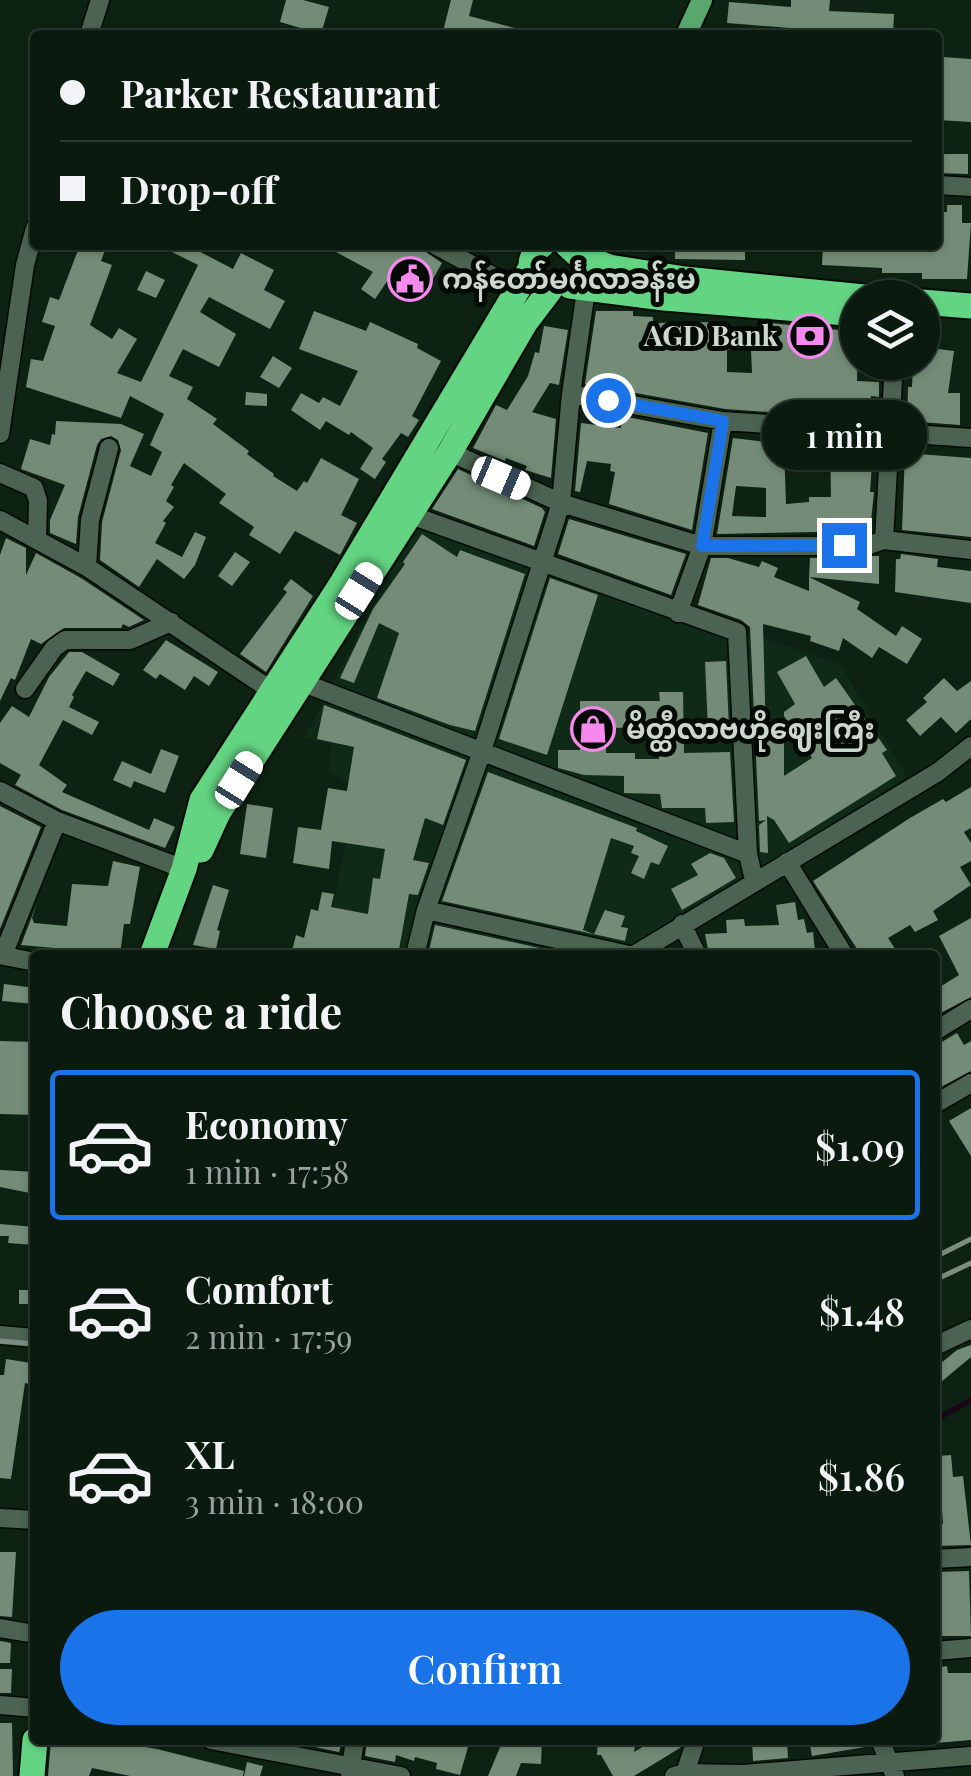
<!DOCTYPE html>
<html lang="en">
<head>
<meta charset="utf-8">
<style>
  :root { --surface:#0a1a0e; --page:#18271c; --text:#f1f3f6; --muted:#99a19e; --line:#2a382e; --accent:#1a73e8 }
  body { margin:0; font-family:"Playfair Display","Noto Sans Myanmar",serif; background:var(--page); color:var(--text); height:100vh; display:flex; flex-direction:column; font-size:38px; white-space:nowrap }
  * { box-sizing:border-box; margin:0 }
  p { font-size:32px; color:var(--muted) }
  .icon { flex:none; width:55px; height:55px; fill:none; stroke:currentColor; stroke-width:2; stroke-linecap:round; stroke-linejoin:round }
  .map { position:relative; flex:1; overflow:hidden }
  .sheet { position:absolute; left:30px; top:950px; width:910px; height:795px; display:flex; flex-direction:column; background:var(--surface); border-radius:10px; box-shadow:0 2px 8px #0004,0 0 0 2px var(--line) }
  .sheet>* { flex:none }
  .guide { position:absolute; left:30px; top:30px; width:912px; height:220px; border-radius:10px; box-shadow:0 2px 8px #0004,0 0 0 2px var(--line); display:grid; align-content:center; height:220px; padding:0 30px; background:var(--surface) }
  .controls { position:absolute; left:840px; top:280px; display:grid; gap:20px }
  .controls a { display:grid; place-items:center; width:100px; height:100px; border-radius:50%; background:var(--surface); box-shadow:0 2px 8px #0004,0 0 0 2px var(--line); font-size:50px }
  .end { position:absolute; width:45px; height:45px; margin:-22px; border:12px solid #1a73e8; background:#fff; box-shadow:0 0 0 5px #fff }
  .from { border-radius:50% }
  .bubble { position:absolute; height:70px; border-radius:35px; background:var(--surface); box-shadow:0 2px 8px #0004,0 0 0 2px var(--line); font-size:32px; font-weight:600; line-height:70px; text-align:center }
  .car { position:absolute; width:30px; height:60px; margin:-30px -15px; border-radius:12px; box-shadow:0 0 8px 2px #0007; background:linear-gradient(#fff 24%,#345 0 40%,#fff 0 76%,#345 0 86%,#fff 0) }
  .guide b { display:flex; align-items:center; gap:35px; height:95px; font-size:38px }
  .guide b+b { border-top:2px solid var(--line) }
  .guide i { width:25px; height:25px; background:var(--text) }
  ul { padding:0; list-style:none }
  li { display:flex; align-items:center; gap:30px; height:150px; margin:0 20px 15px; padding:0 10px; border:5px solid transparent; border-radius:10px }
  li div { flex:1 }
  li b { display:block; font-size:38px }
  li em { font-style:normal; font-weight:600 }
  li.on { border-color:var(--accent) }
  li>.icon { width:90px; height:90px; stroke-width:1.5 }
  h2 { padding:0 30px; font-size:45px; line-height:120px }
  .primary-button { display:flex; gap:20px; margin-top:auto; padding:20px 30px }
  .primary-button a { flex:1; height:115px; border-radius:60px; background:var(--accent); color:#fff; font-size:40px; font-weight:600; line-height:115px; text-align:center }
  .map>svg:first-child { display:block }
  .built { fill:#0f2a16 }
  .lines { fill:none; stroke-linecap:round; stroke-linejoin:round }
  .stream { stroke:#190718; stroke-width:5 }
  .building { fill:#738b77; fill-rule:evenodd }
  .minor-casing { stroke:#000b02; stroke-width:21 }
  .major-casing { stroke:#000b02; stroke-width:24 }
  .highway-casing { stroke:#000b02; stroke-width:29 }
  .minor { stroke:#4c6351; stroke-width:18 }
  .major { stroke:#5aa76e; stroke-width:20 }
  .highway { stroke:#63d482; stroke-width:25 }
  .rail { stroke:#7d8d81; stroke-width:5 }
  .route { stroke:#1a73e8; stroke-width:12 }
  .labels { text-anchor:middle; stroke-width:10; stroke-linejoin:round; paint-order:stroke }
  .poi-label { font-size:28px; font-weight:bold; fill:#ccd8ce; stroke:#030a04; text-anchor:start }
</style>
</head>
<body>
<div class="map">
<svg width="971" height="1776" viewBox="0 0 971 1776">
  <rect width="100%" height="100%" fill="#0e2213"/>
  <path class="built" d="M422,514L675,608L840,664L907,777L627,955H322L358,786L329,772L331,744L304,738Z"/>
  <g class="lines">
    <path class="stream" d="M935,1420L971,1400"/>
  </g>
  <path class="building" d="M286,0H303L329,7L321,34L280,22Z
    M451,0H473L469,16L526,31V35H442Z
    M791,0H830L829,11L894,14L893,35L789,32L790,28L727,23L729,2L791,7Z
    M943,57L971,59V122L938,120Z
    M938,154H968V174L938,173Z
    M947,205H962V223H971L967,279H922V273H882V268L822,265L823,246H851V249L938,245V212H947Z
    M80,245H107L101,261L112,265L90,325L112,339L119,328L137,339L117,373L141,382L198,265L158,245H187L233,269L241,253L274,270L264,290L285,301L270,329L209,297L200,312L236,334L219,367L183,349L169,376L193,387L187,399L217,419L213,424L249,451L247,454L274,474L273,476L297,491L304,481L307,483L321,458L359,479L341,515L357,523L340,555L295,531L280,554L249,535L254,527L219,503L226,494L184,463L171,485L174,487L166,501L174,507L163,521L166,523L155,543L182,557L195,532L206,537L195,565L184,579L157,559L139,587L100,560L102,522L121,450L118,440L111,436L101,439L97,445L78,517L76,544L50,533V520L65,485L21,469L30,439L50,445L52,434L55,435L56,421L121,424L144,434L130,466L151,476L162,452L150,445L164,414L130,396L121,418L26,387L31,359L43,361L55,326L42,322L50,297L59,300Z
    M323,245H416L442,263L422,298L388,280L375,299L361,289L373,272Z
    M675,245H745V260L675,259Z
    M146,271L165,280L156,298L137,290Z
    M314,311L366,331L370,322L418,344L417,348L441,361L412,416L419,420L408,437L401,433L382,459L386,462L375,479L360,469L373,448L351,432L349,435L326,421L320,430L291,410L301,393L319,403L323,397L340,406L358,371L299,349Z
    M596,311H633V316L653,317V323L726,322V332L752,331V326H771V323L858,332L857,381L879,382V397L871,396V419L725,409L585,384ZM727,350H751L752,373L727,372Z
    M544,326L568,330L559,385L550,383L532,412L556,419L551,478L525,470L527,466L506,458L505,461L473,448L496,405L507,410L528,376L535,352L539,353Z
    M922,347L954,351L948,393H960V425L907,421L908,387H912L913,362H922Z
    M273,356L292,368L279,388L260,377Z
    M246,392L267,394V406L245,405Z
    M622,416L708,433L692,530L609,504L615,472L610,471L611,464L587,461L580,492L575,491L581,423L621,428Z
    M733,438L767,442V448H784L786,504L809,502V497H831L830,444H848L851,448L873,450L870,492H874L870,531L717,534ZM736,486L766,488V517L732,516Z
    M905,453L971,458V537L902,530Z
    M458,469L542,508L545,512L534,546L432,509Z
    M569,519L686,554L671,595L558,554Z
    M422,534L457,557L460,550L525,574L475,731L450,725L377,698L399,633L379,623L354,683L340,678L373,609L405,564L403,562Z
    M6,538L26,548V575L36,553L81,578L144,620L129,627L123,624L121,628H64L41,644L31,639L15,680L11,678L0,701V555Z
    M235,552L250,562L232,586L218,576Z
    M901,554L938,559L937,567L971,571V603L895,592L896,559H900Z
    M879,556V584L809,577L810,558Z
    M711,558H728L759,567L762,561L778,568L774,577L809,591V577L860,602L857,609L896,636L902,626L922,639L907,664L879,647L872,658L843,638L839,651L810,641L811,636L763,624L766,738H784V776L812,758L784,716V712L795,704L777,672L806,656L824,687L836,678L887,750L882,753L896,776L789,843L774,820L767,816L768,853L760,852L759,825L766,820L759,821L750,627L741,620L698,605Z
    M550,578L598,595L547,755L499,739Z
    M291,579L313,596L266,672L240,654L287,592L283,589Z
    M166,640L218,672L209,686L194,676L185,690L160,674L156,679L143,670Z
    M69,652H82L120,674L113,686L86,671L72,695L74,697L69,707L99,722L92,735L63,720L39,765L67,785L62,792L149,830L154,818L175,827L165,848L62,810L15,785L21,775L0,763V723L12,706L29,717L49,677Z
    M726,661L729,728L708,729L705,662Z
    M944,678L957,691L971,681V719L956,733L941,717L920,736L906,720L927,702L923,698Z
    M659,692H683L684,753L730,752L734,822L706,823L705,808H662L660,794L624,793V776L584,775L558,768V750H580V701H660ZM658,727L659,759H635V753H606V728Z
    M324,705L466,760L443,825L425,818L413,860L429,863L418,895L409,894L398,955H291L296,935L304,938L311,909L318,911L322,892L334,894L331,907L368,914L373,878L380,879L385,849L332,841L329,869L293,863L298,827L321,830L328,788L347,791L354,747L317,739Z
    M161,749L179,756L165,793L134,781L131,788L113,780L122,761L151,774Z
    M488,772L637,828L636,831L668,846L659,865L651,862L644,879L631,873L639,856L631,853L634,846L611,838L583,930L594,934L605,910L625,916L621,927L628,928L625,941L442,901Z
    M971,787V828L964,832L971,843V861L960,867L971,885L933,911L938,920L915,932L910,925L888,938L899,955H861L813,881L910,818L943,799L946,802Z
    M247,804L273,808L266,858L240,854Z
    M0,806L41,827L0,929Z
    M710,853L724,858L736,878L682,910L671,889L698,875L691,864Z
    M113,861L140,867L130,924H124L120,955H52L54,948L21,945L37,903L32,918L34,923L67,926L72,884L108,886Z
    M213,885L229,890L217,930L220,931L216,949L193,945Z
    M795,902L798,920L804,919L807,933L813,932L815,951L787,955H709L705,934L727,933L726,920L744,919L745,926L779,925L776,905Z
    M971,918V997L935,1016V990L959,975L939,936Z
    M435,925L571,955H428Z
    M4,984L35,988V1004L2,1001Z
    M957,1033L964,1045L971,1041V1071L935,1090V1046Z
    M0,1041L35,1042V1115L0,1114Z
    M971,1108V1156L949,1121Z
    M0,1170L35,1172V1194L0,1187Z
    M0,1224L35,1227V1245L8,1243L9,1236H0Z
    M19,1290H35V1304H19Z
    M971,1345V1357L935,1387V1368L957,1350Z
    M6,1359L31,1363L29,1384L25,1383L11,1479L0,1478V1375H4Z
    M951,1455L953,1477L963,1476L971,1545L935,1546V1525L943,1524L941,1498H935V1478H940L938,1456Z
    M0,1552H16L12,1617L0,1616Z
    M969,1571L971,1636H935V1572Z
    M0,1641L11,1643L10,1663H0Z
    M947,1666L948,1673H971V1740L935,1743V1668Z
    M0,1669H12L11,1693H0Z
    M0,1723H12L13,1776H0Z
    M51,1740H105L157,1749L244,1771L243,1776H130L92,1768L89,1776H48Z
    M301,1740H342L339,1752L300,1744Z
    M367,1740H470L460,1775L436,1769L437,1763L415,1757L414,1761L396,1755L395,1762L365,1756Z
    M503,1740H542L541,1764L521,1763L516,1776H488Z
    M598,1740H636L634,1752L654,1740H683L680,1748L634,1776H613L601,1755H597Z
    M752,1740H787L788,1758L753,1761Z
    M809,1740H865V1747L812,1756Z
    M247,1762L263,1766L260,1776H244Z"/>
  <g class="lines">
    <g class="minor-casing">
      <path id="minor" d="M89,35L100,0
        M938,185L971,187
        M435,245L519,290
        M571,394L723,421L971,438
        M0,434L25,265L35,228
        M450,452L561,503L702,546H866L884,540L971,550
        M0,473L34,488L38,501L37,540
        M408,514L737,632L748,854
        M0,520L87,567L272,691
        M884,540L894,362
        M87,567L90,520L109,448
        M678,613L702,546L723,421
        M301,682L748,854L754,880
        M25,689L54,648L65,640H130L171,622
        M0,791L57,821L184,869
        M787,862L844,955
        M426,910L629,955
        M682,924L697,955
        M0,955L35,962
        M3,955L57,821
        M415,955L426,910L482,751L561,503L571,394L586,290
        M634,955L938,772L971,746
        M935,1031L971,1009
        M935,1104L971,1083
        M0,1335L35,1338
        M935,1346L971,1329
        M0,1518L35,1520
        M935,1559L971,1557
        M0,1628L35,1634
        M935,1651L971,1648
        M0,1705L35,1708
        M211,1740L401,1776
        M880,1740L895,1776
        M685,1773L696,1740
        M350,1774L355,1740
        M674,1776L685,1773L743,1774L971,1756"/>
    </g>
    <g class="major-casing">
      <path id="major" d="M686,35L702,0"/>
    </g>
    <g class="highway-casing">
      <path id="highway" d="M567,245L578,255L609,267L685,279L874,298
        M535,280C528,267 530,255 542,245
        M570,286L664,298L858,314
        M922,302L971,306
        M201,850L218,813L450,452L525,323L550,290
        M152,955L184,869L202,800L342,583L530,269
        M32,1776L35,1740"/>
    </g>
    <use href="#minor" class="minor"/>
    <use href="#major" class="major"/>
    <use href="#highway" class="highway"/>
    <path class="rail" d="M935,1257L971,1239
      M935,1280L971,1263
      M0,1341L35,1344"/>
  </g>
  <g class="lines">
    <path class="route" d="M608,400L723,421L702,546L844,545"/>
  </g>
  <defs>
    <g id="civic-ring" transform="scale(2.25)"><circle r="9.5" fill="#030a04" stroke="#f589ee" stroke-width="1.5"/><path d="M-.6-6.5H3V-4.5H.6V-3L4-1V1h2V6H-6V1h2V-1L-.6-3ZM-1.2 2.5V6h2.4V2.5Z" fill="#f589ee"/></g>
    <g id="bank-ring" transform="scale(2.25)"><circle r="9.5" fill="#030a04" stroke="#f589ee" stroke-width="1.5"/><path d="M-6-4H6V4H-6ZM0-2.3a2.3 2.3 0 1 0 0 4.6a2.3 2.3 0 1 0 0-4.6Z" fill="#f589ee"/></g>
    <g id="shop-ring" transform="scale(2.25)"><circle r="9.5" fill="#030a04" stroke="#f589ee" stroke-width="1.5"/><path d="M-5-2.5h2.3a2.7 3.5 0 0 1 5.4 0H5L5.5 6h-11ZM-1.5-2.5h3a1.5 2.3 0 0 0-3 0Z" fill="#f589ee"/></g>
  </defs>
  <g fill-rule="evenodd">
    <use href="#civic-ring" x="410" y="279"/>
    <use href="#bank-ring" x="810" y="336"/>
    <use href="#shop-ring" x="593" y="729"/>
  </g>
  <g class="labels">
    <g class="poi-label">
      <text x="442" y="289">ကန်တော်မင်္ဂလာခန်းမ</text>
      <text x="778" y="346" text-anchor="end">AGD Bank</text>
      <text x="626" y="739">မိတ္ထီလာဗဟိုဈေးကြီး</text>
    </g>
  </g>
</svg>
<div class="controls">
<a><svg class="icon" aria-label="layers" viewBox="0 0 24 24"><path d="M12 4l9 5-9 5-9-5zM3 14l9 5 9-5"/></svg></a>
</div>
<i class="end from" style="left:608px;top:400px"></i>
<i class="end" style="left:844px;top:545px"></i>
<div class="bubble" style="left:762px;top:400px;width:165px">1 min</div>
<i class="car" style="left:501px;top:478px;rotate:113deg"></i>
<i class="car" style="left:359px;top:591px;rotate:32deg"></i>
<i class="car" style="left:239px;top:780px;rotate:32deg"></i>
<div class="guide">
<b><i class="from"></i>Parker Restaurant</b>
<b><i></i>Drop-off</b>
</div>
<section class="sheet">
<h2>Choose a ride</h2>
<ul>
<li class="on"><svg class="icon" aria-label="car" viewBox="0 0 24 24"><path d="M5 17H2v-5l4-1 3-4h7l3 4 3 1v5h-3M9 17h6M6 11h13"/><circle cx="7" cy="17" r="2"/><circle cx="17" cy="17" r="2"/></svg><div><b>Economy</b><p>1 min · 17:58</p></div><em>$1.09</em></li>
<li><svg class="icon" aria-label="car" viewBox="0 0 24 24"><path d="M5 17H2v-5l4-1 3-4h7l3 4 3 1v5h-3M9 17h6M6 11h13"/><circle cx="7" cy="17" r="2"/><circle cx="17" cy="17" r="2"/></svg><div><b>Comfort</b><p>2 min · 17:59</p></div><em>$1.48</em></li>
<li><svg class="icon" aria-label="car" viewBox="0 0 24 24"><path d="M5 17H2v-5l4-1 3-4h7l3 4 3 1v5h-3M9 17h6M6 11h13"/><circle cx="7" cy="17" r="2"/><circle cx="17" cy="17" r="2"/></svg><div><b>XL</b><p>3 min · 18:00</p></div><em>$1.86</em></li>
</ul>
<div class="primary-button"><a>Confirm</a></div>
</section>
</div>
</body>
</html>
